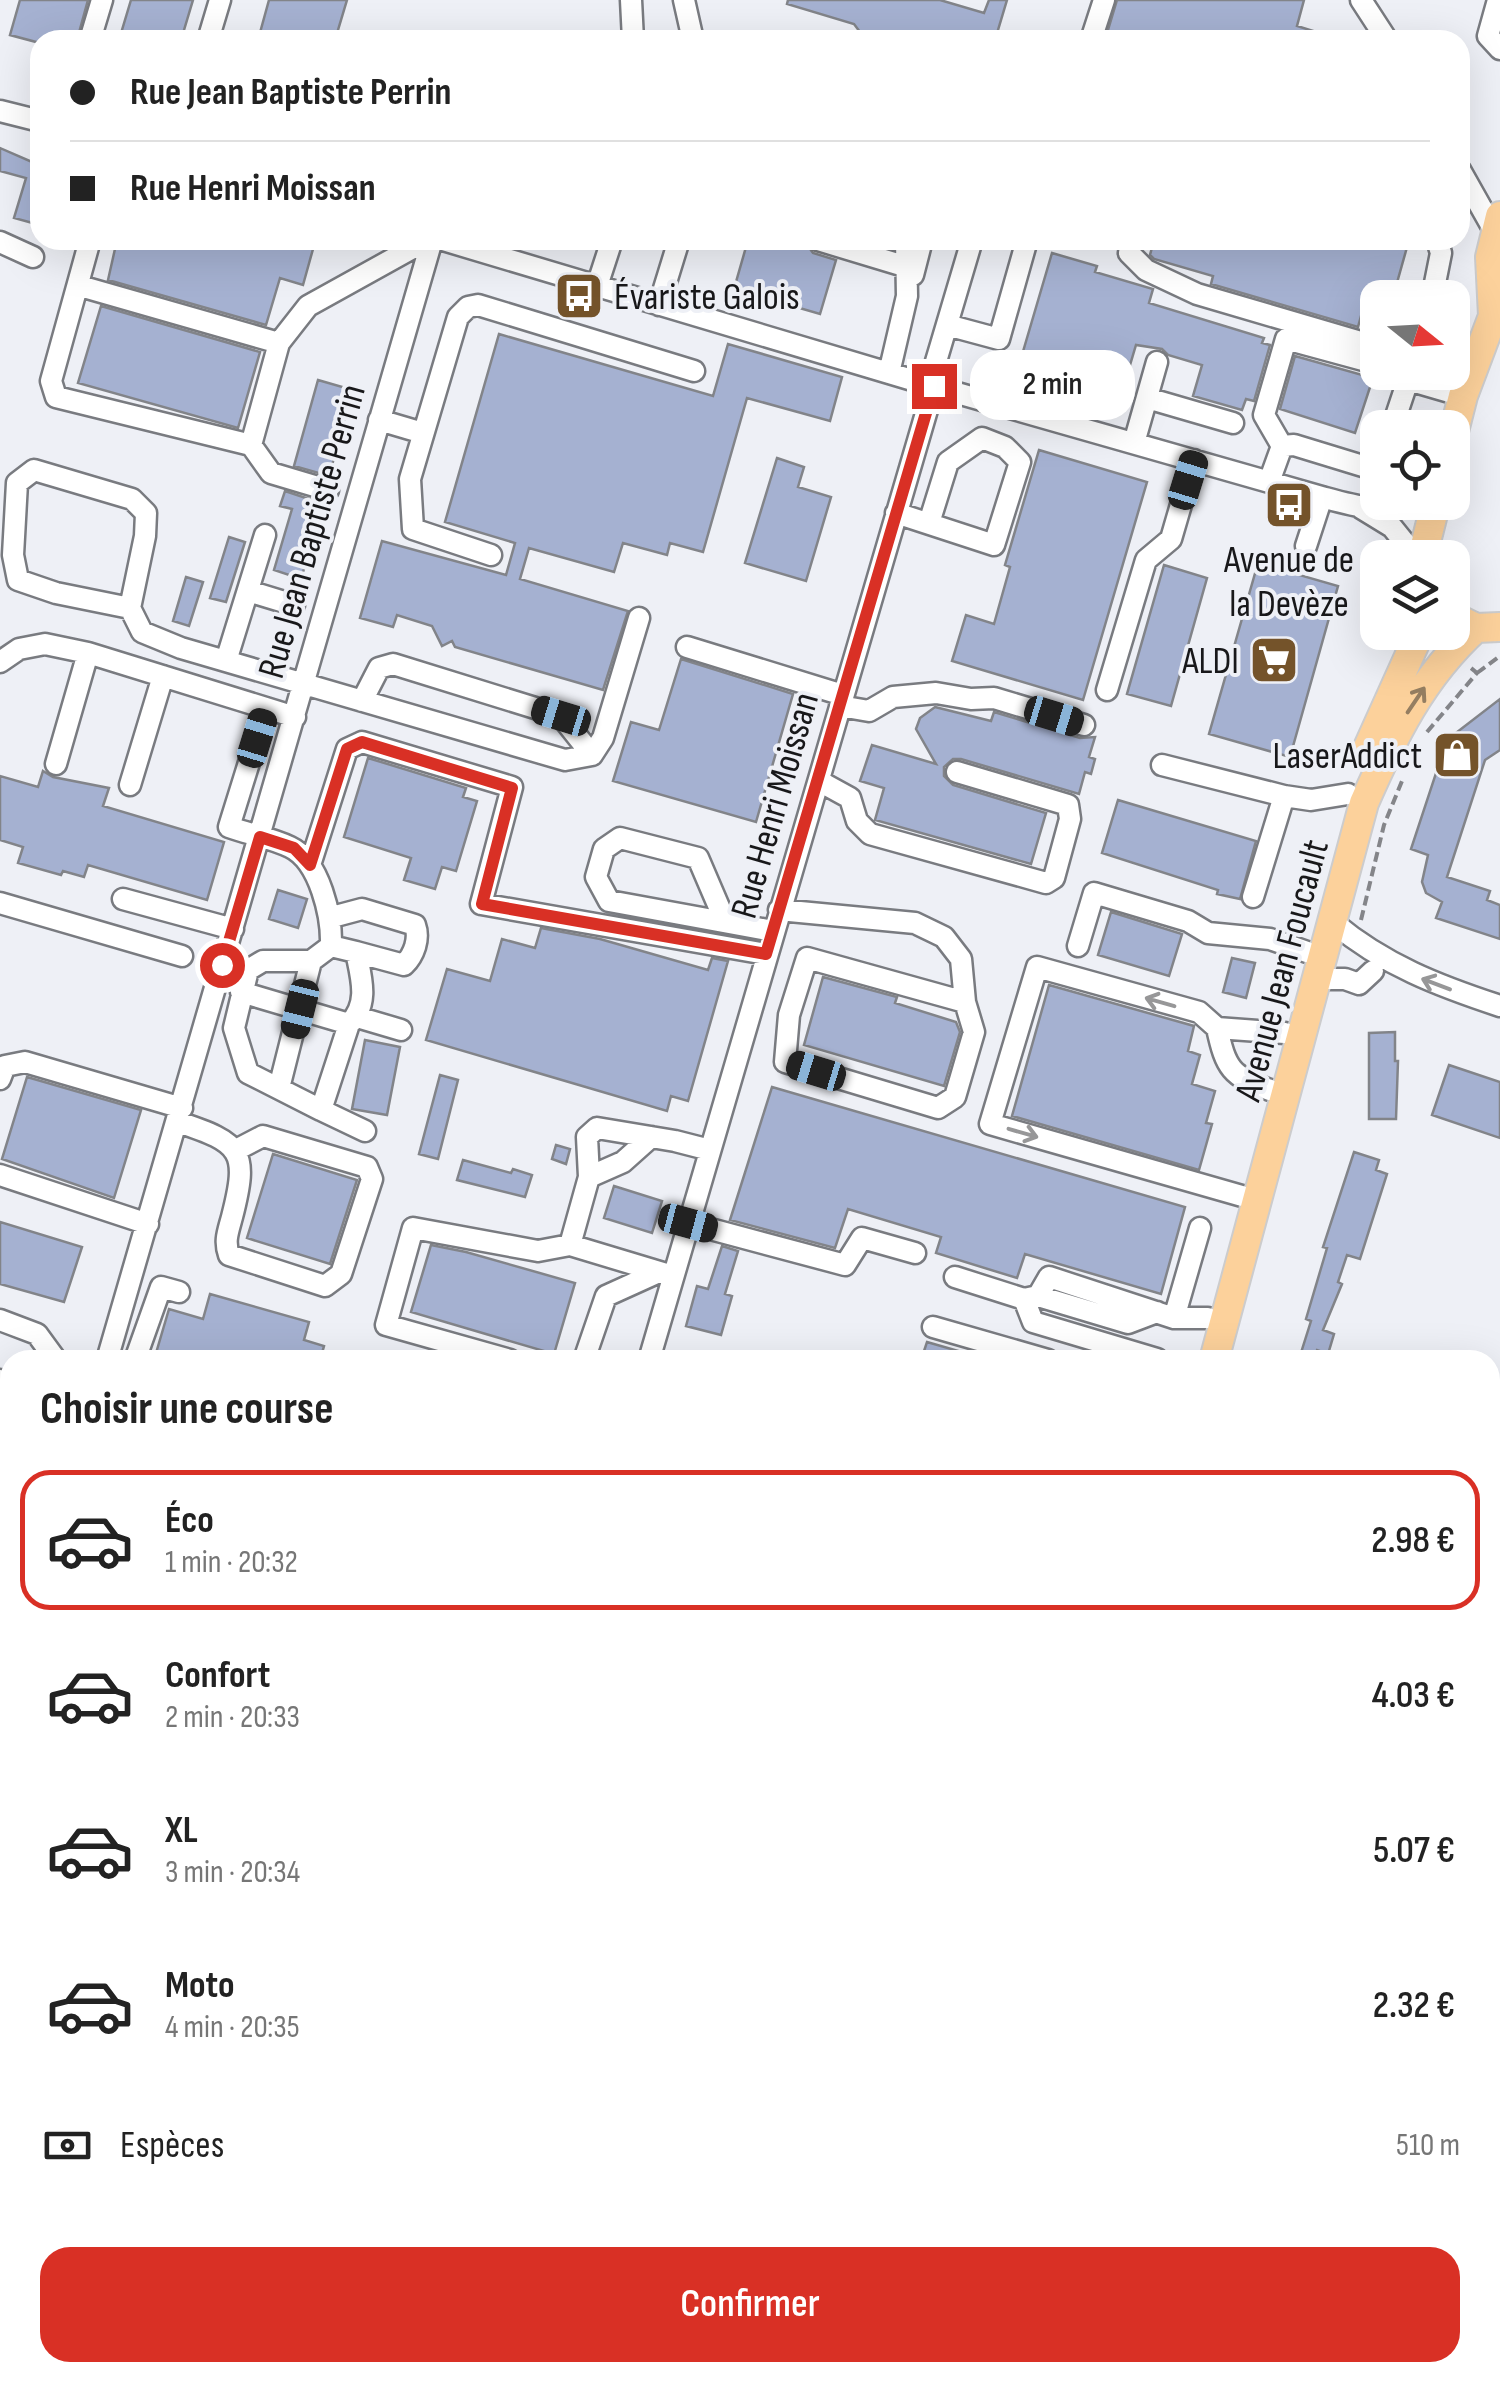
<!DOCTYPE html>
<html lang="fr">
<head>
<meta charset="utf-8">
<style>
  :root { --surface:#fff; --page:#f2f2f2; --text:#222; --muted:#767676; --line:#e0e0e0; --accent:#d93025 }
  body { margin:0; font-family:"Sofia Sans Condensed",sans-serif; background:var(--page); color:var(--text); height:100vh; display:flex; flex-direction:column; font-size:38px; white-space:nowrap }
  * { box-sizing:border-box; margin:0 }
  p { font-size:32px; color:var(--muted) }
  .icon { flex:none; width:55px; height:55px; fill:none; stroke:currentColor; stroke-width:2; stroke-linecap:round; stroke-linejoin:round }
  .map { position:relative; flex:1; overflow:hidden }
  .panel { position:absolute; left:0px; top:1350px; width:1500px; height:1032px; display:flex; flex-direction:column; background:var(--surface); border-radius:30px 30px 0 0; box-shadow:0 10px 40px #0002 }
  .panel>* { flex:none }
  .banner { position:absolute; left:30px; top:30px; width:1440px; height:220px; border-radius:30px; box-shadow:0 10px 40px #0002; display:grid; align-content:center; height:220px; padding:0 40px; background:var(--surface) }
  .needle { width:65px; rotate:108deg }
  .fabs { position:absolute; left:1360px; top:280px; display:grid; gap:20px }
  .fabs a { display:grid; place-items:center; width:110px; height:110px; border-radius:20px; background:var(--surface); box-shadow:0 10px 40px #0002; font-size:50px }
  .end { position:absolute; width:45px; height:45px; margin:-22px; border:12px solid #d93025; background:#fff; box-shadow:0 0 0 5px #fff }
  .from { border-radius:50% }
  .bubble { position:absolute; height:70px; border-radius:30px; background:var(--surface); box-shadow:0 10px 40px #0002; font-size:32px; font-weight:600; line-height:70px; text-align:center }
  .car { position:absolute; width:30px; height:60px; margin:-30px -15px; border-radius:12px; box-shadow:0 0 8px 2px #0007; background:linear-gradient(#222 24%,#8ab4d8 0 40%,#222 0 76%,#8ab4d8 0 86%,#222 0) }
  .banner b { display:flex; align-items:center; gap:35px; height:95px; font-size:38px }
  .banner b+b { border-top:2px solid var(--line) }
  .banner i { width:25px; height:25px; background:var(--text) }
  ul { padding:0; list-style:none }
  li { display:flex; align-items:center; gap:30px; height:140px; margin:0 20px 15px; padding:0 20px; border:5px solid transparent; border-radius:30px }
  li div { flex:1 }
  li b { display:block; font-size:38px }
  li em { font-style:normal; font-weight:600 }
  li.selected { border-color:var(--accent) }
  li>.icon { width:90px; height:90px; stroke-width:1.5 }
  h2 { padding:0 40px; font-size:45px; line-height:120px }
  .pay { display:flex; align-items:center; gap:25px; height:110px; padding:0 40px; font-size:38px }
  .pay p { margin-inline-start:auto }
  .primary-button { display:flex; gap:20px; margin-top:auto; padding:20px 40px }
  .primary-button a { flex:1; height:115px; border-radius:30px; background:var(--accent); color:#fff; font-size:40px; font-weight:600; line-height:115px; text-align:center }
  .map>svg:first-child { display:block }
  .building { fill:#a5b1d1; stroke:#828489; stroke-width:2.5 }
  .lines { fill:none; stroke-linecap:round; stroke-linejoin:round }
  .minor-casing { stroke:#797b80; stroke-width:25 }
  .major-casing { stroke:#cccccd; stroke-width:32 }
  .path { stroke:#848589; stroke-width:4; stroke-dasharray:10 5; stroke-linecap:butt }
  .minor { stroke:#fff; stroke-width:20 }
  .major { stroke:#fcd19b; stroke-width:28 }
  .oneway { stroke:#957e61 }
  .oneway2 { stroke:#979798 }
  .route { stroke:#d93025; stroke-width:12 }
  .labels { text-anchor:middle; stroke-width:8; stroke-linejoin:round; paint-order:stroke }
  .poi-label { font-size:38px; fill:#18181a; stroke:#eef0f6; text-anchor:end }
  .street-label { font-size:38px; fill:#18181a; stroke:#eef0f6 }
</style>
</head>
<body>
<div class="map">
<svg width="1500" height="2381" viewBox="0 0 1500 2381">
  <rect width="100%" height="100%" fill="#eef0f6"/>
  <path class="building" d="M20,0H88L77,40H40V43L10,35Z
    M131,0H193L181,40H119Z
    M269,0H347L335,40H258Z
    M788,0H940L984,13L989,0H1007L995,40H866L854,24L787,4Z
    M1117,0H1304L1297,26L1329,36V40H1105Z
    M37,146H40V225L14,218L26,178L0,171V148L32,162Z
    M117,240H281L313,249L303,285L280,278L266,325L108,280Z
    M748,240H798L805,242L813,253L836,260L820,314L734,289Z
    M1154,240H1409L1393,297L1368,290L1358,327L1211,284L1213,276L1154,259L1150,255Z
    M1052,253L1097,266L1095,272L1153,289L1149,303L1264,338L1262,343L1270,345L1254,401L1246,399L1242,410L1193,396L1202,365L1168,355L1162,349L1136,345L1119,402L1017,372Z
    M101,306L260,352L238,428L78,383Z
    M499,334L713,396L728,344L842,377L830,421L747,398L703,552L670,543L667,555L623,543L614,572L529,548L520,579L628,611L603,690L455,647L452,641L442,646L432,626L397,615L393,627L360,618L382,541L506,575L515,543L445,522Z
    M1295,356L1373,378L1355,433L1280,409Z
    M318,380L353,390L329,476L294,466Z
    M1039,450L1147,482L1083,700L952,661L966,615L994,624L1010,567L1005,565Z
    M777,458L804,467L798,487L831,497L806,581L745,563Z
    M285,491L315,501L311,516L319,518L301,579L274,570L292,509L280,506Z
    M229,537L245,542L226,602L210,598Z
    M1258,563L1338,586L1290,757L1209,734Z
    M1164,565L1207,578L1171,706L1127,694Z
    M186,577L203,582L189,626L173,621Z
    M681,659L793,694L756,822L613,781L631,722L659,730Z
    M1500,699V750L1485,760L1447,877L1490,891L1487,900L1500,905V939L1436,918L1442,902L1426,893L1422,882L1428,855L1411,849L1442,755L1446,756L1452,736Z
    M935,707L991,721L994,712L1080,738L1095,737L1089,757L1095,759L1091,774L1085,772L1079,794L961,759H953L944,767V776L953,785L1046,813L1031,864L875,820L884,788L860,781L872,745L936,764L916,729L920,718Z
    M368,758L466,788L463,797L477,801L456,871L442,867L435,889L404,880L411,858L344,837Z
    M43,771L53,777L109,788L103,806L224,842L207,900L88,865L84,877L63,871L61,875L18,863L23,847L0,840V776L38,787Z
    M1118,800L1256,841L1240,899L1217,894L1218,890L1102,853Z
    M278,890L307,899L298,928L269,919Z
    M1111,912L1182,934L1169,976L1098,955Z
    M541,928L600,939L708,970L712,958L728,961L688,1101L671,1096L667,1111L426,1040L447,969L490,981L502,939L535,948Z
    M1232,958L1255,963L1246,998L1223,992Z
    M823,977L897,997L895,1003L956,1022L960,1032L944,1086L804,1045Z
    M1049,985L1194,1026L1188,1051L1200,1055L1192,1084L1215,1091L1206,1123L1212,1124L1199,1170L1012,1116Z
    M1395,1032V1061H1398L1396,1119H1369V1033Z
    M365,1040L400,1047L387,1115L352,1109Z
    M1449,1065L1500,1082V1138L1432,1115Z
    M440,1075L458,1080L438,1159L419,1154Z
    M27,1077L141,1110L114,1198L2,1159Z
    M772,1087L1185,1207L1161,1294L1025,1254L1017,1278L936,1253L941,1237L848,1209L835,1248L730,1220Z
    M556,1145L570,1149L566,1164L552,1159Z
    M1354,1152L1379,1160L1376,1170L1387,1174L1360,1259L1347,1255L1338,1282L1342,1284L1323,1330L1334,1334L1328,1354L1317,1350L1312,1360L1300,1356L1311,1321L1306,1319L1327,1248L1323,1247Z
    M273,1154L357,1180L330,1264L247,1238Z
    M463,1160L511,1173L513,1169L532,1175L525,1197L457,1180Z
    M614,1186L662,1201L652,1233L604,1218Z
    M0,1222L82,1247L64,1302L0,1284Z
    M431,1245L466,1252L575,1283L554,1354L411,1312Z
    M722,1246L738,1251L725,1294L732,1296L721,1335L686,1326L697,1286L708,1289Z
    M210,1294L309,1322L304,1340L324,1346L320,1360H154L169,1309L203,1319Z
    M927,1342L976,1356L975,1360H921Z"/>
  <g class="lines">
    <g class="minor-casing">
      <path id="minor" d="M631,0L633,40
        M684,0L693,40
        M1361,0L1387,40
        M1498,0L1488,36L1500,49
        M90,40L102,0
        M208,40L220,0
        M1091,40L1104,0
        M0,111L40,121
        M1460,170L1495,232
        M90,240L51,381L56,397L251,445
        M443,240L929,385L1322,497C1351,505 1383,515 1412,502
        M818,240L904,266
        M1132,240L1129,253L1146,270L1197,294L1378,347
        M0,242L33,257
        M913,275L922,240
        M80,286L279,343L308,306L427,240
        M597,286L612,240
        M1432,298L1441,253L1437,240
        M659,305L679,240
        M947,325L999,339L1027,240
        M279,343L251,445L271,473L328,490
        M889,373L907,296L906,240
        M929,385L972,240
        M1147,398L1233,423
        M379,420L423,433
        M1392,428L1408,380L1463,396
        M1134,443L1157,362
        M1282,446L1264,415L1286,339L1378,364
        M1269,482L1282,446L1294,445L1366,467L1378,462
        M1361,508L1392,527L1417,558
        M896,513L994,545L1020,462L1005,447L982,438L948,462L929,523
        M1306,546L1322,497
        M491,555L413,529L410,479L458,317L468,307L478,305L694,371
        M248,591L294,605
        M130,608L56,593L18,580L13,555L17,483L34,470L132,499L146,513L145,536L130,608L142,632L181,648L565,760L592,755L603,738L639,618
        M687,647L843,695
        M226,661L265,535
        M0,662L19,649L45,644L88,653L295,717
        M1107,690L1146,560L1171,539L1194,460
        M362,701L379,668L393,664L561,716L592,755
        M840,706L869,711L893,697L936,693L971,699L994,698L1084,725
        M266,708L229,827C249,834 271,838 290,847C320,861 332,917 331,946L311,961H263L248,970L234,1028L248,1073L321,1110L349,1024C370,1004 361,977 356,952L331,946
        M56,764L88,653
        M1162,765L1284,796L1311,800L1348,794
        M819,781L850,798L857,821L870,834L1046,883L1054,878L1070,819L1068,805L957,772
        M130,785L163,676
        M310,865L347,749L362,742L512,787L481,904L766,954
        M1253,897L1284,796
        M123,899L233,929
        M0,903L182,956
        M779,910L915,923L944,937L961,959L965,1002L974,1032L955,1097L938,1108L785,1062L789,1015L807,958L965,1002
        M332,917L362,909L415,925C420,939 414,955 404,965L356,952
        M725,921L698,858L620,838L604,849L596,877L609,901L773,931
        M1334,923C1384,965 1439,986 1500,1006
        M1078,946L1094,893L1188,921L1208,933L1270,939L1307,952
        M1319,979H1345L1359,984L1373,971
        M241,992L349,1024
        M357,1017L401,1030
        M1217,1028C1226,1069 1231,1076 1270,1090
        M0,1079L5,1066L25,1062L182,1108
        M279,1088L311,961
        M321,1110L365,1131
        M178,1122C242,1143 249,1151 232,1217C228,1232 224,1241 229,1255L325,1286L341,1274L372,1179L367,1167L263,1136L236,1150
        M0,1175L148,1224
        M589,1177L587,1137L597,1128L675,1141L710,1150
        M1242,1196L990,1124L1037,967L1199,1012L1217,1028L1285,1033
        M688,1223L845,1265L862,1238L915,1253
        M570,1245L589,1177L623,1162L651,1137
        M955,1277L1024,1299L1038,1296L1049,1277L1174,1318H1208
        M1038,1296L1128,1323L1157,1312
        M1024,1299L1033,1322L1157,1359
        M1174,1318L1200,1228
        M0,1320L37,1334L56,1360
        M933,1327L1048,1360
        M107,1360L432,240
        M135,1360L161,1287L179,1292
        M510,1360L386,1325L413,1228L538,1251L570,1245L673,1276
        M584,1360L606,1296L659,1272
        M649,1360L934,386
        M0,1380L10,1383
        M0,1421L10,1424
        M0,1563L7,1565L0,1590
        M1490,1590L1500,1586
        M0,1648L10,1651
        M0,1751L10,1756
        M1490,1752L1500,1743
        M0,1931L10,1920
        M1490,1974L1500,1978
        M0,2000L3,2002
        M1490,2090L1500,2081
        M0,2155L10,2158
        M0,2241L10,2222
        M484,2372L512,2376
        M746,2372L775,2381
        M1211,2372L1224,2381
        M1484,2372L1500,2378
        M0,2378L12,2381
        M94,2381L97,2372
        M215,2381L218,2372
        M264,2381L266,2372
        M283,2381L286,2372
        M333,2381L336,2372
        M364,2381L367,2372
        M385,2381L388,2372
        M465,2381L466,2372
        M1448,2381L1457,2372"/>
    </g>
    <g class="major-casing">
      <path id="major" d="M1452,439L1463,396L1493,316L1490,257L1500,216
        M1422,558L1436,502
        M1452,616L1476,628L1500,627
        M1365,754L1420,632
        M1214,1360L1364,803C1393,737 1422,677 1476,628
        M916,2381L920,2372
        M941,2381L943,2372"/>
    </g>
    <path class="path" d="M1477,673L1500,656
      M1427,732L1477,673L1471,668
      M1361,920L1384,825L1402,781
      M1159,2372V2381
      M1171,2381L1176,2372
      M1315,2381L1318,2372"/>
    <use href="#minor" class="minor"/>
    <use href="#major" class="major"/>
  </g>
  <defs><path id="oneway-shaft" d="M-6 0H5M1.5-3L5.5 0L1.5 3" fill="none" stroke-width="1.6" stroke-linecap="round" stroke-linejoin="round" transform="scale(2.5)"/></defs>
  <use class="oneway" href="#oneway-shaft" transform="translate(1416 700) rotate(-56)"/>
  <g class="oneway2">
    <use href="#oneway-shaft" transform="translate(1436 984) rotate(-159)"/>
    <use href="#oneway-shaft" transform="translate(1160 1002) rotate(-164)"/>
    <use href="#oneway-shaft" transform="translate(1023 1133) rotate(16)"/>
  </g>
  <g class="lines">
    <path class="route" d="M222,965L260,837L294,848L310,865L347,749L362,742L512,788L482,904L766,954L934,386"/>
  </g>
  <defs>
    <g id="bus-square" transform="scale(2.5)"><rect x="-9" y="-9" width="18" height="18" rx="4" fill="#74532a" stroke="#eef0f6"/><path d="M-5-6H5V4H4V6H2V4H-2V6H-4V4H-5ZM-3.5-4V0h7V-4ZM-3.5 1.2v1.5H-2V1.2ZM2 1.2v1.5H3.5V1.2Z" fill="#fff"/></g>
    <g id="supermarket-square" transform="scale(2.5)"><rect x="-9" y="-9" width="18" height="18" rx="4" fill="#74532a" stroke="#eef0f6"/><path d="M-6-5.5h2.5l.6 2H6L4.5 2H-2.5L-4.4-4H-6ZM-1.5 3.2a1.3 1.3 0 1 0 .1 0ZM3 3.2a1.3 1.3 0 1 0 .1 0Z" fill="#fff"/></g>
    <g id="shop-square" transform="scale(2.5)"><rect x="-9" y="-9" width="18" height="18" rx="4" fill="#74532a" stroke="#eef0f6"/><path d="M-5-2.5h2.3a2.7 3.5 0 0 1 5.4 0H5L5.5 6h-11ZM-1.5-2.5h3a1.5 2.3 0 0 0-3 0Z" fill="#fff"/></g>
  </defs>
  <g fill-rule="evenodd">
    <use href="#bus-square" x="579" y="296"/>
    <use href="#bus-square" x="1289" y="505"/>
    <use href="#supermarket-square" x="1274" y="660"/>
    <use href="#shop-square" x="1457" y="755"/>
  </g>
  <g class="labels">
    <g class="poi-label">
      <text x="614" y="309" text-anchor="start">Évariste Galois</text>
      <text x="1289" y="572" text-anchor="middle">Avenue de<tspan x="1289" dy="44">la Devèze</tspan></text>
      <text x="1239" y="673">ALDI</text>
      <text x="1422" y="768">LaserAddict</text>
    </g>
    <g class="street-label">
      <text transform="translate(311 531) rotate(-74)" y="13">Rue Jean Baptiste Perrin</text>
      <text transform="translate(774 805) rotate(-74)" y="13">Rue Henri Moissan</text>
      <text transform="translate(1281 970) rotate(-75)" y="13">Avenue Jean Foucault</text>
    </g>
  </g>
</svg>
<div class="fabs">
<a><svg class="needle" viewBox="-14 -14 28 28"><path d="M0-13l5 13h-10z" fill="#e53935"/><path d="M0 13l5-13h-10z" fill="#767676"/></svg></a>
<a><svg class="icon" aria-label="locate" viewBox="0 0 24 24"><circle cx="12" cy="12" r="6"/><path d="M12 2v4M12 18v4M2 12h4M18 12h4"/></svg></a>
<a><svg class="icon" aria-label="layers" viewBox="0 0 24 24"><path d="M12 4l9 5-9 5-9-5zM3 14l9 5 9-5"/></svg></a>
</div>
<i class="end from" style="left:222px;top:965px"></i>
<i class="end" style="left:934px;top:386px"></i>
<div class="bubble" style="left:970px;top:350px;width:165px">2 min</div>
<i class="car" style="left:1188px;top:480px;rotate:17deg"></i>
<i class="car" style="left:561px;top:716px;rotate:287deg"></i>
<i class="car" style="left:1054px;top:716px;rotate:107deg"></i>
<i class="car" style="left:257px;top:738px;rotate:17deg"></i>
<i class="car" style="left:300px;top:1009px;rotate:194deg"></i>
<i class="car" style="left:816px;top:1071px;rotate:287deg"></i>
<i class="car" style="left:688px;top:1223px;rotate:105deg"></i>
<div class="banner">
<b><i class="from"></i>Rue Jean Baptiste Perrin</b>
<b><i></i>Rue Henri Moissan</b>
</div>
<section class="panel">
<h2>Choisir une course</h2>
<ul>
<li class="selected"><svg class="icon" aria-label="car" viewBox="0 0 24 24"><path d="M5 17H2v-5l4-1 3-4h7l3 4 3 1v5h-3M9 17h6M6 11h13"/><circle cx="7" cy="17" r="2"/><circle cx="17" cy="17" r="2"/></svg><div><b>Éco</b><p>1 min · 20:32</p></div><em>2.98 €</em></li>
<li><svg class="icon" aria-label="car" viewBox="0 0 24 24"><path d="M5 17H2v-5l4-1 3-4h7l3 4 3 1v5h-3M9 17h6M6 11h13"/><circle cx="7" cy="17" r="2"/><circle cx="17" cy="17" r="2"/></svg><div><b>Confort</b><p>2 min · 20:33</p></div><em>4.03 €</em></li>
<li><svg class="icon" aria-label="car" viewBox="0 0 24 24"><path d="M5 17H2v-5l4-1 3-4h7l3 4 3 1v5h-3M9 17h6M6 11h13"/><circle cx="7" cy="17" r="2"/><circle cx="17" cy="17" r="2"/></svg><div><b>XL</b><p>3 min · 20:34</p></div><em>5.07 €</em></li>
<li><svg class="icon" aria-label="car" viewBox="0 0 24 24"><path d="M5 17H2v-5l4-1 3-4h7l3 4 3 1v5h-3M9 17h6M6 11h13"/><circle cx="7" cy="17" r="2"/><circle cx="17" cy="17" r="2"/></svg><div><b>Moto</b><p>4 min · 20:35</p></div><em>2.32 €</em></li>
</ul>
<div class="pay"><svg class="icon" aria-label="cash" viewBox="0 0 24 24"><path d="M3 7h18v10H3z"/><circle cx="12" cy="12" r="2"/></svg>Espèces<p>510 m</p></div>
<div class="primary-button"><a>Confirmer</a></div>
</section>
</div>
</body>
</html>
